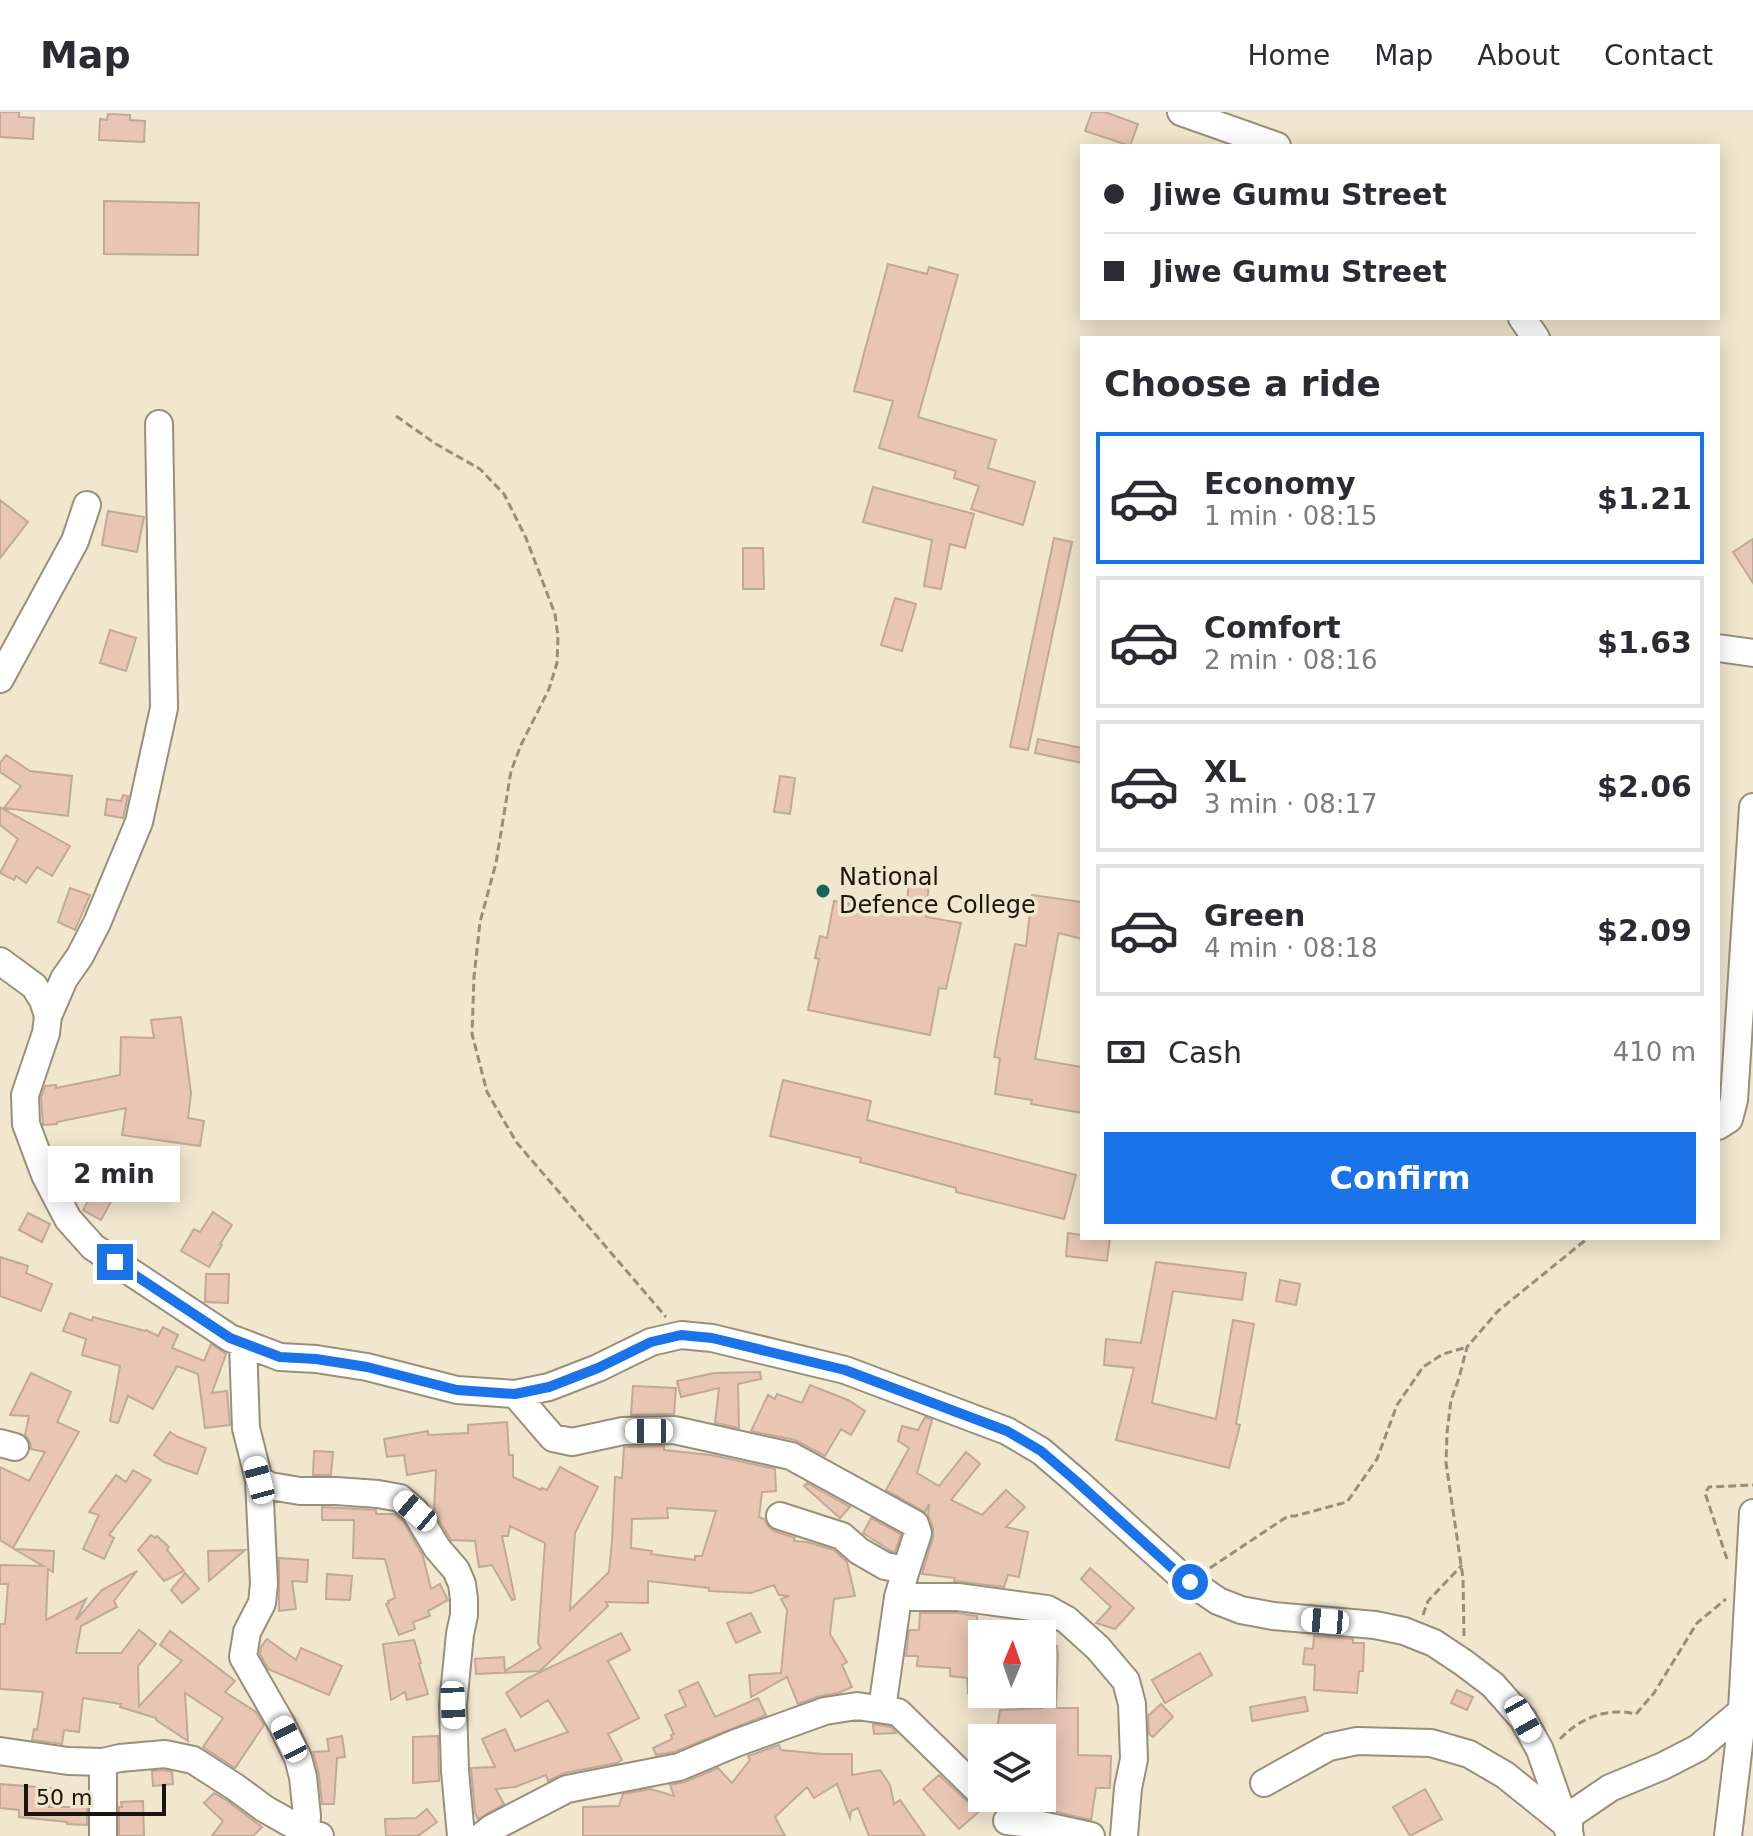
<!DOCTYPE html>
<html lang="en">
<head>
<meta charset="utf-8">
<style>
  :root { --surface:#fff; --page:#f2f2f3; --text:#2b2b33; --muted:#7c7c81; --line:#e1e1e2; --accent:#1a73e8 }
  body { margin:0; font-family:"DejaVu Sans",sans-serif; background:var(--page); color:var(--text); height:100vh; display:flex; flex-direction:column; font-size:30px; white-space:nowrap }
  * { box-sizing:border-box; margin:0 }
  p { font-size:26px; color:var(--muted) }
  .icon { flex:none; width:44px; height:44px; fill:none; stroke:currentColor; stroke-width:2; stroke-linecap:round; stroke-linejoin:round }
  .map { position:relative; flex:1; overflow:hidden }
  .panel { position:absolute; left:1080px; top:224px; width:640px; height:904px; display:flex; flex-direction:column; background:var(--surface); border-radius:0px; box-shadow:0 4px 20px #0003 }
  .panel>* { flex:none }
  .guide { position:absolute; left:1080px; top:32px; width:640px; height:176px; border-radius:0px; box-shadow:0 4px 20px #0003; display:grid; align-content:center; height:176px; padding:0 24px; background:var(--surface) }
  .needle { width:52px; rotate:2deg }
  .buttons { position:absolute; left:968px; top:1508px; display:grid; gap:16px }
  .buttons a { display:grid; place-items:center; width:88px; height:88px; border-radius:0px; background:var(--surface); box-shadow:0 4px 20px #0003; font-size:40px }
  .scale { position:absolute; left:24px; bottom:20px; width:142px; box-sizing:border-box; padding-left:8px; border:4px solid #19150d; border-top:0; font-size:22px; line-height:28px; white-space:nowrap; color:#19150d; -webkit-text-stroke:6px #f1e6ce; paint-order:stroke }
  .end { position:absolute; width:36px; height:36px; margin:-18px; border:10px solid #1a73e8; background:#fff; box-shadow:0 0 0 4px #fff }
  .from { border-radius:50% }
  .bubble { position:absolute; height:56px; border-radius:0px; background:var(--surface); box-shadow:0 4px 20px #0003; font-size:26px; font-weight:600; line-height:56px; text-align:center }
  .car { position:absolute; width:24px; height:48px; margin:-24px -12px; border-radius:10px; box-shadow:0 0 6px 2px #0007; background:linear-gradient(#fff 24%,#345 0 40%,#fff 0 76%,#345 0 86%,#fff 0) }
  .guide b { display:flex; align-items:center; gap:28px; height:76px; font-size:30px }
  .guide b+b { border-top:2px solid var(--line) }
  .guide i { width:20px; height:20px; background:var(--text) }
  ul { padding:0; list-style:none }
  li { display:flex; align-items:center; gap:24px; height:132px; margin:0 16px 12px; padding:0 8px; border:4px solid var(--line); border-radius:0px }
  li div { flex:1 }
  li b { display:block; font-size:30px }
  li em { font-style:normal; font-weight:600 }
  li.active { border-color:var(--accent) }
  li>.icon { width:72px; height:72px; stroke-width:1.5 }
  h2 { padding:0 24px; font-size:36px; line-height:96px }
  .pay { display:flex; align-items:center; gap:20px; height:88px; padding:0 24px; font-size:30px }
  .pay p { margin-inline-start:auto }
  .cta { display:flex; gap:16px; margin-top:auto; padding:16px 24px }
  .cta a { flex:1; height:92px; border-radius:0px; background:var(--accent); color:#fff; font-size:32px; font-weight:600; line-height:92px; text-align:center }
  header { display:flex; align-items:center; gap:48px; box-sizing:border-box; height:112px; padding:0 40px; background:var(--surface); border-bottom:2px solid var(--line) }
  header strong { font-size:38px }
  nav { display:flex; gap:44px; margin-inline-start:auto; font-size:28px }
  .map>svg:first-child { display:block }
  .building { fill:#e9c6b4; stroke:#c0a89b; stroke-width:2; fill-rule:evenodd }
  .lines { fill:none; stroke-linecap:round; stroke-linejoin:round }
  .minor-casing { stroke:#9a907a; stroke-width:30 }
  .path { stroke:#978f7e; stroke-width:3; stroke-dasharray:8 4; stroke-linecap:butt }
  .minor { stroke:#fff; stroke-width:26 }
  .route { stroke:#1a73e8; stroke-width:10 }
  .poi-dot { fill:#17645f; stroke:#f1e6ce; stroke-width:3 }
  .labels { text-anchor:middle; stroke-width:7; stroke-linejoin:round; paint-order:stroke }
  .poi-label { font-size:24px; fill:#19150d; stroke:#f1e6ce; text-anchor:start }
</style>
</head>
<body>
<header>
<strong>Map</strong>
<nav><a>Home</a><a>Map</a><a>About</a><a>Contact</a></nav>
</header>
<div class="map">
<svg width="1753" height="1724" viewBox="0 0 1753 1724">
  <rect width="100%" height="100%" fill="#f1e6ce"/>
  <path class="building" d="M0,0H19V5L34,6L33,27L0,25Z
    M1092,0H1105L1138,12L1130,34L1085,19Z
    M108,2L130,3V8L145,9L144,30L99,28L100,7L107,8Z
    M104,89L199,91L198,143L104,142Z
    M888,152L927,162L929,155L958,163L918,305L996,328L988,356L1035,370L1023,413L971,397L979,374L954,366L956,359L879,336L893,289L854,279Z
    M873,375L974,402L965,436L950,432L941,477L924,474L932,428L863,410Z
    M0,388L28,410L0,446Z
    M108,399L144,405L137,440L102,433Z
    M1054,426L1072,430L1028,638L1010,635Z
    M1753,427V471L1733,440Z
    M743,436H763L764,477H743Z
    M895,486L916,492L902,539L881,533Z
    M110,518L136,526L126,559L100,551Z
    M1038,627L1082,636V651L1035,641Z
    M6,643L30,659L72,664L68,704L4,696L21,674L0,660V651Z
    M780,664L795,666L790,702L774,700Z
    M123,683L128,684L123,706L105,703L107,687L121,689Z
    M0,695L70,734L52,764L37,755L26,771L16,764L14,768L0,761L18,727L0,713Z
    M909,767L929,769L926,805L961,811L946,877L939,876L930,923L808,898L819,847L815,846L820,824L827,826L834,789L906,802Z
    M70,776L90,783L75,818L58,810Z
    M1032,783L1082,790V827L1059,821L1058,824L1035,947L1082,955V1001L1031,992L1032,988L995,982L1000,946L994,945L1015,832L1026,834Z
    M181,905L191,981L188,1006L204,1009L200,1034L122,1023L126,996L57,1010V1012L43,1013L41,985L45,974L56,973V976L120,963L121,925L154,926L151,908Z
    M783,968L871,989L867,1008L1076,1063L1064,1107L956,1080V1076L860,1050L861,1046L770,1024Z
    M116,1038L134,1048L101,1108L83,1098Z
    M213,1100L232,1113L220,1132L222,1133L209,1155L181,1139L194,1117L200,1120Z
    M28,1101L50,1112L42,1130L19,1118Z
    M1068,1121L1082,1123V1126H1110L1107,1149L1066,1144Z
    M0,1145L28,1154L26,1161L52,1172L41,1199L0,1184Z
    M1156,1150L1246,1161L1242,1188L1173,1179L1152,1291L1216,1307L1233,1208L1254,1212L1236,1312L1240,1313L1229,1356L1116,1328L1134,1256L1104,1253L1106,1227L1141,1231Z
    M206,1162H229L228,1191L205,1190Z
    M1280,1168L1300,1172L1296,1193L1276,1189Z
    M70,1201L92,1209L93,1205L145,1219L146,1218L158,1224L163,1215L178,1223L172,1236L204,1249L211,1232L226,1242L212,1281L227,1279L230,1313L205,1316L198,1262L177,1254L153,1297L128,1284L118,1311L110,1309L120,1254L82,1243L86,1227L63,1219Z
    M760,1260L761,1267L738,1272L739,1316L715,1311L719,1276L681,1285L677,1269L714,1261Z
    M31,1261L71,1280L57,1310L79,1320L13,1436L0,1428V1355L29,1369L45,1340L31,1337L30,1330L25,1323L29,1304L10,1303Z
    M810,1273L848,1288L865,1299L851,1323L841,1317L825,1344L795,1328L751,1319L768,1283L775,1287L777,1282L802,1291Z
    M633,1274L676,1276L674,1302L631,1303Z
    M925,1305L932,1308L917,1361L939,1374L966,1340L980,1352L951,1388L982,1403L1006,1378L1025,1395L1006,1415L1028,1420L1019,1465L1008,1463L1004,1475L954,1469L955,1466L922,1462L933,1425V1416L928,1403L929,1392L925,1400L886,1378L909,1336L898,1329L902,1314L918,1318Z
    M507,1310L509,1343H513V1365L541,1378L542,1376L547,1378L560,1355L598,1375L575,1421L570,1498L609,1460L612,1429L615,1365L622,1366L624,1335L664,1334V1338L711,1343L775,1357L776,1379L762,1380L759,1405L764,1407L768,1414L774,1419L795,1426L794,1429L807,1430L834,1438L847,1450L855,1484L834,1487L830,1522L847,1550L842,1553L852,1575L838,1581L820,1584L798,1592L787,1565L751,1585L749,1563L781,1561L787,1498L781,1487L789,1484L779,1483L774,1473L751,1481L709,1479V1476L648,1469V1491L606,1490L608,1494L540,1559L476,1562L475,1547L504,1545L505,1559L541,1536L538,1531L545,1431L510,1414L508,1424H502L515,1487L512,1488L492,1453L479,1455L475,1429L451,1428L434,1400L436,1358L407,1363L404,1343L387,1345L384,1327L428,1319V1323L468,1321V1313ZM667,1396L716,1399L702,1444H695V1448L651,1442L652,1439L631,1436L632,1407L668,1406Z
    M170,1320L178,1325L206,1336L197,1362L164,1350L154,1343Z
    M314,1339L333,1340L331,1363H313Z
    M133,1358L151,1368L109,1423L114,1426L104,1447L83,1437L99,1403L89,1400L116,1363L126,1370Z
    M807,1371L850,1395L840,1406L804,1374Z
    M322,1395L376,1398V1402H394L403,1409L423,1444L431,1477L440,1472L448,1488L428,1499L430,1504L413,1510L415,1517L399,1523L386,1492L389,1491L388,1489L395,1486L385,1447L353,1446L354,1408H322Z
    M871,1406L901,1422L895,1440L891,1439L863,1421Z
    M151,1423L155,1426L157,1424L169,1435L167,1438L184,1459L164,1469L138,1438Z
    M14,1437L54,1439L53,1460L48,1457L46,1508L86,1487L76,1508L102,1478L137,1459L114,1489L117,1495L81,1514L76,1541H121L139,1518L156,1532L138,1554L139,1594L182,1549L160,1533L170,1519L235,1569L225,1580L256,1600L264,1613L235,1656L203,1635L223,1606L185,1581L188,1629L156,1608V1606L120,1595L121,1592L83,1586L79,1620L64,1618L62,1632L32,1628L34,1617L37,1618L43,1580L0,1577V1512H5L8,1472H0V1453L43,1454Z
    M245,1438L209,1469L208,1439Z
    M279,1446L308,1448L307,1470L292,1469L296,1497L279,1499Z
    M1090,1456L1134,1496L1115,1517L1096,1511L1111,1495L1081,1467Z
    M185,1461L199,1477L182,1491L171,1478Z
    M327,1462L352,1464L350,1488L326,1487Z
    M751,1501L760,1520L736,1531L727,1511Z
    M920,1501H957L977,1504V1530L982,1531V1581H968L967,1566L950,1564V1556L917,1554L918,1544H906L909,1518H919Z
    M621,1521L630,1538L608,1549L639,1606L608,1622L622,1648L617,1651L564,1661L548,1669L546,1663L515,1675L496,1677L504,1692L478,1707L475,1701L471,1656L495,1655L482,1627L505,1617L515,1639L568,1620L548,1588L521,1605L506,1581L528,1566Z
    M1314,1524L1353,1527V1531H1364L1363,1559H1359L1357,1581L1314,1578L1315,1553L1303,1552L1305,1536L1313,1537Z
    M267,1527L296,1548L301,1536L342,1554L329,1583L268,1557L260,1542L261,1535Z
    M414,1528L421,1551L419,1552L428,1582L407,1588L405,1580L391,1588L383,1532Z
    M1042,1534H1057L1058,1542L1056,1596H1078V1643L1111,1644L1110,1676H1096L1091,1708L1044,1697L1016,1694L997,1686H1042V1622L996,1623L1000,1598L1042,1596Z
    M1200,1541L1212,1563L1165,1591L1152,1568Z
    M698,1570L715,1605L758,1586L766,1603L674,1640L656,1643L653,1636L672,1627L671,1623L674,1622L665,1603L686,1594L679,1579Z
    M1457,1578L1473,1585L1467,1598L1451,1591Z
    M1305,1585L1308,1599L1252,1609L1250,1595Z
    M1161,1592L1173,1605L1153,1625L1149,1622L1148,1604Z
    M873,1612L891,1615L896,1621L874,1622Z
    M342,1624L345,1645L337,1646L334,1692H322L319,1663L313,1640L329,1639L327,1627Z
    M438,1624L439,1669L413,1671V1625Z
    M779,1633L781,1638L822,1642H852V1663L880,1658L890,1673L894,1692L900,1688L925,1724H869L858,1696L851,1699L850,1706L837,1672L814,1686L807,1675L775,1705L785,1724H583V1695L619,1694L623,1682L651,1677L674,1684L670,1673L685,1670L718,1656L732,1671L750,1648L748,1644Z
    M164,1658L172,1660L173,1672L153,1674L152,1659Z
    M939,1663L971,1693L981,1698L959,1717L923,1677Z
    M0,1672L51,1676L49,1695H87V1713L67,1712V1710L19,1705V1698L0,1696Z
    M1425,1677L1442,1707L1410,1724L1393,1695Z
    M214,1681L226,1688L262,1715L253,1724H212L223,1709L204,1691Z
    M143,1689L144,1724H119V1695H122L121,1690Z
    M427,1697L437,1710L418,1724H386L385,1707L416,1706Z"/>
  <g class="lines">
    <g class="minor-casing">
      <path id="minor" d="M1181,0L1277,34
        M1522,206L1536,226
        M1718,536L1753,541
        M0,567L75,429L87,393
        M0,849L34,874L43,888L48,904L46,921L25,983L26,1012L45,1063L68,1107L93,1135L230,1226L280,1245L316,1247L367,1255L457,1278L515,1282L549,1275L598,1256L651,1230L681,1223L712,1226L845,1258L1007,1319L1041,1339L1076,1369L1180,1463L1218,1489L1241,1498L1273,1504L1375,1513L1404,1519L1434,1531L1464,1551L1493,1573L1523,1607L1540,1638L1570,1724
        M48,904L64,867L80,844L97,811L139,710L164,596L159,312
        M1718,1014L1729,1007L1734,988L1753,695
        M243,1231L246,1316L259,1368L270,1374L300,1379H336L378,1382L400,1386L415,1399L437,1436L456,1458L462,1472L464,1487V1503L460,1522L453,1593L455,1659L461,1724
        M515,1282L553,1326L572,1330L623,1319L674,1318L791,1344L915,1412L918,1421L906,1458
        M0,1331L15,1335
        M259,1368L264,1472L262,1491L247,1520L243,1545L282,1613L298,1646L303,1665L307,1704L306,1720
        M780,1404L842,1424L859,1439L885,1454L906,1458L898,1485L882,1597
        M898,1485H958L1047,1497L1067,1508L1098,1536L1126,1569L1132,1592L1134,1647L1128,1676L1124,1724
        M0,1639L68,1649L103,1650L120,1646L165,1642L193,1648L235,1675L265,1697L306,1720L320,1724
        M1264,1671L1329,1635L1357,1629L1431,1631L1469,1642L1505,1663L1566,1712
        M1007,1709L1041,1713L1091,1724
        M1569,1722V1704L1610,1676L1663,1654L1698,1636L1742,1599
        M103,1724V1650
        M482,1724L492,1716L567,1677L679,1655L736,1631L825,1599L857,1594L898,1600L982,1682
        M1728,1724L1741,1616L1753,1401"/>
    </g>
    <path class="path" d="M396,304L436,332L480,357L504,382L526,426L555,502L558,525L557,551L549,577L521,633L511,659L496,751L480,810L474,865L472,922L487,980L517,1031L666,1205
      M1727,1447L1705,1381L1709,1375L1753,1373
      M1210,1456L1288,1404H1295L1347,1390L1377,1347L1397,1293L1423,1255L1443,1242L1467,1235
      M1423,1503L1428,1489L1462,1453
      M1464,1524L1463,1466L1446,1351L1447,1321L1451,1288L1459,1266L1467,1235L1498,1199L1588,1126
      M1560,1627C1580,1606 1607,1595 1636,1602L1654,1581L1697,1511L1726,1487"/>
    <use href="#minor" class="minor"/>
  </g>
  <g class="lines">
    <path class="route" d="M115,1150L230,1226L280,1245L316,1247L367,1255L457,1278L515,1282L549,1275L598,1256L651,1230L681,1223L712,1226L845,1258L1007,1319L1041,1339L1076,1369L1180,1463L1190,1470"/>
  </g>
  <circle class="poi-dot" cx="823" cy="779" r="8"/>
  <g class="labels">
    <g class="poi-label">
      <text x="839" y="773">National<tspan x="839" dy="28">Defence College</tspan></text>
    </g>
  </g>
</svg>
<div class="buttons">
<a><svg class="needle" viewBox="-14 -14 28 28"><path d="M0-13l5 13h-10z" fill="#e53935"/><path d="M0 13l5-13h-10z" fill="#7c7c81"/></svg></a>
<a><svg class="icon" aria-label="layers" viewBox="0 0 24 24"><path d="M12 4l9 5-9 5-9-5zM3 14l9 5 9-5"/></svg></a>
</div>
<div class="scale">50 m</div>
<i class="end from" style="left:1190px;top:1470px"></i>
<i class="end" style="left:115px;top:1150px"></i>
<div class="bubble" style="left:48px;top:1034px;width:132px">2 min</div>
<i class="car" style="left:649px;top:1319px;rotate:270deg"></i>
<i class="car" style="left:259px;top:1368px;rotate:345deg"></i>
<i class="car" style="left:415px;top:1399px;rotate:310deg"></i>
<i class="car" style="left:1325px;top:1509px;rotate:275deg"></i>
<i class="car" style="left:453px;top:1593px;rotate:178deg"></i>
<i class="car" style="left:1523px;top:1607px;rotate:151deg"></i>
<i class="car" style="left:289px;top:1627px;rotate:333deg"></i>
<div class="guide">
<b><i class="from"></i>Jiwe Gumu Street</b>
<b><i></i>Jiwe Gumu Street</b>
</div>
<section class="panel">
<h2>Choose a ride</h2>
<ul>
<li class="active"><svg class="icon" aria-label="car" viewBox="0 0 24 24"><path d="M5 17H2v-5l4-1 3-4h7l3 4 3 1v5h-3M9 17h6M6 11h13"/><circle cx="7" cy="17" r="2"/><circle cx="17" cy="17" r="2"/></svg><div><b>Economy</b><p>1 min · 08:15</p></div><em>$1.21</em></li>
<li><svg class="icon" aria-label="car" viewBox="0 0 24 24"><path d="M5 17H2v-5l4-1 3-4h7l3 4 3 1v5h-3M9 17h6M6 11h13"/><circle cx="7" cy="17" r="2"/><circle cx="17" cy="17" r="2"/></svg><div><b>Comfort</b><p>2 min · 08:16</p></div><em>$1.63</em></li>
<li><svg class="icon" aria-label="car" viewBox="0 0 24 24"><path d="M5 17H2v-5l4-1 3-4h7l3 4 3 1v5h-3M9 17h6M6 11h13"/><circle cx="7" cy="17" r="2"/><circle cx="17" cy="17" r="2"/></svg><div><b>XL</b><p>3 min · 08:17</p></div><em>$2.06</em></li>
<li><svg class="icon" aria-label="car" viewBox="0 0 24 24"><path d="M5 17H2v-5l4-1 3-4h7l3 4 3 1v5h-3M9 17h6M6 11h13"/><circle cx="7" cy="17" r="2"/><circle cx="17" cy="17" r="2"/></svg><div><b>Green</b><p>4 min · 08:18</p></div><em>$2.09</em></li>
</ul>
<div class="pay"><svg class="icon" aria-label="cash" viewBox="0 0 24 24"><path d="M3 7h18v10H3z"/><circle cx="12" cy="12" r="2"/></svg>Cash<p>410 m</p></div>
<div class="cta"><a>Confirm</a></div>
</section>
</div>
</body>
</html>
